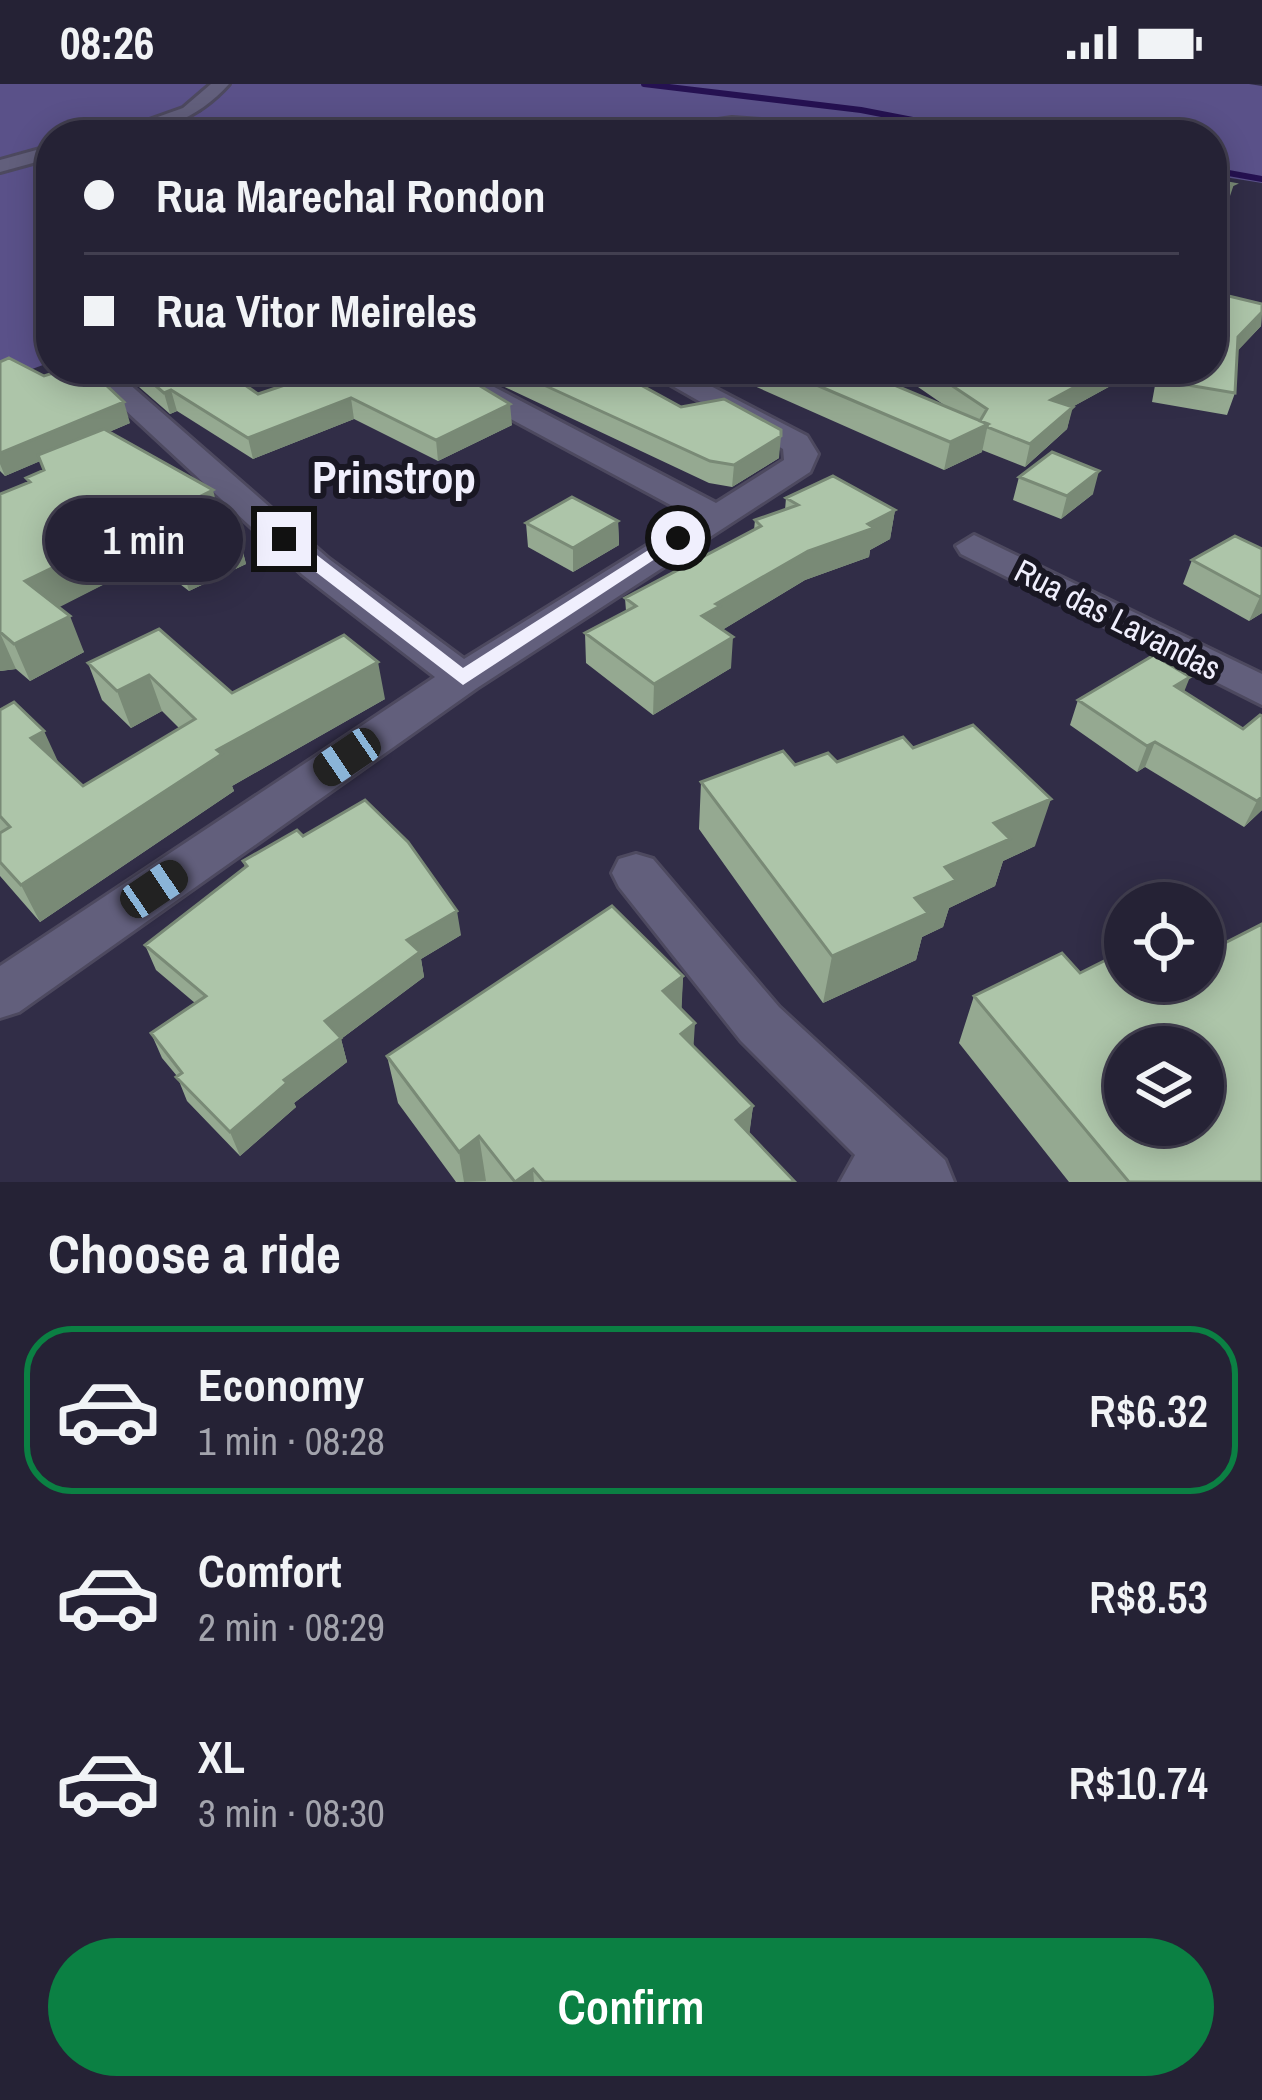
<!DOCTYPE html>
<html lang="en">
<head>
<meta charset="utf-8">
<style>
  :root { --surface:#252235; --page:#312f41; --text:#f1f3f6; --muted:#a3a4ad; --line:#423f50; --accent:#0b8043 }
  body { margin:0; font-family:"Archivo Narrow",sans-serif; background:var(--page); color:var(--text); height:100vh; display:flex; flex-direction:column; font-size:45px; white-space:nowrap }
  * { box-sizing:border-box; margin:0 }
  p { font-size:39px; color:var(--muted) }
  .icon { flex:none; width:66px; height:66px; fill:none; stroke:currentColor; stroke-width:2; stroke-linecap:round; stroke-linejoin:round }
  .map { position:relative; height:1098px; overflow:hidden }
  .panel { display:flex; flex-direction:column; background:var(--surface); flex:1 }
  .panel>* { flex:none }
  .hud { position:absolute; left:36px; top:36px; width:1191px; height:264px; border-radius:48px; box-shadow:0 6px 30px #0003,0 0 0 3px var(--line); display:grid; align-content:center; height:264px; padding:0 48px; background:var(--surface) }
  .controls { position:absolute; left:1104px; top:798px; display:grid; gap:24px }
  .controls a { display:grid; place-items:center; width:120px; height:120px; border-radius:50%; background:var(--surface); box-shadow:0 6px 30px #0003,0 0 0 3px var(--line); font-size:60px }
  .end { position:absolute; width:54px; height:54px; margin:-27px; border:15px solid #f0effd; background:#111; box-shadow:0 0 0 6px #111 }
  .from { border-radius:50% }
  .bubble { position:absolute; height:84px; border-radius:42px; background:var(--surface); box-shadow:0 6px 30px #0003,0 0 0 3px var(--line); font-size:39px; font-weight:600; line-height:84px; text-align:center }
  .car { position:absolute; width:36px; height:72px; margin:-36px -18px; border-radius:15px; box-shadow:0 0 9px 3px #0007; background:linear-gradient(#222 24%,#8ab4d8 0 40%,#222 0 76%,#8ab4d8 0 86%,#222 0) }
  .hud b { display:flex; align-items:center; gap:42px; height:114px; font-size:45px }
  .hud b+b { border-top:3px solid var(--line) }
  .hud i { width:30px; height:30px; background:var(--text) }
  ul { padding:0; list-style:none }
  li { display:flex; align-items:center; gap:36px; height:168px; margin:0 24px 18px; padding:0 24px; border:6px solid transparent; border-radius:48px }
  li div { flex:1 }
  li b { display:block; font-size:45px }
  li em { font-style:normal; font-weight:600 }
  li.selected { border-color:var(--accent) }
  li>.icon { width:108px; height:108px; stroke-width:1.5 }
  h2 { padding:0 48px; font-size:54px; line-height:144px }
  .action { display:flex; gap:24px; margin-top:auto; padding:24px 48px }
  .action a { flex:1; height:138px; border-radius:72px; background:var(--accent); color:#fff; font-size:48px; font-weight:600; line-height:138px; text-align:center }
  .status { display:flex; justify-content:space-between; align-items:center; height:84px; padding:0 60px; background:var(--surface); direction:ltr }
  .status svg { height:33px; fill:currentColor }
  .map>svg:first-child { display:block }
  .green { fill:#5a5189 }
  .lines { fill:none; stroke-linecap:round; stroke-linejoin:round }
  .stream { stroke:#251151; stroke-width:6 }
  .minor-casing { stroke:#4d495f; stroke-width:6 }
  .minor { fill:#625f7c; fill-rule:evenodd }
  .wall { fill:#95a991 }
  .shaded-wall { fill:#798a76 }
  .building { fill:#adc5a9; stroke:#798a76; stroke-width:3; fill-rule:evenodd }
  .route { fill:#f0effd }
  .labels { text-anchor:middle; stroke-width:12; stroke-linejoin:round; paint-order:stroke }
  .street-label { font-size:33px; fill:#f0effd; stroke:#191723 }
  .district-label { font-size:45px; font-weight:bold; fill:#f0effd; stroke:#191723 }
</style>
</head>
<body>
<div class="status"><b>08:26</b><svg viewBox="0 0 49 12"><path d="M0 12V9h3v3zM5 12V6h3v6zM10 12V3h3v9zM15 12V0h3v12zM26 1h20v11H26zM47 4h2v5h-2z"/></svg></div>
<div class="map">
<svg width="1262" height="1098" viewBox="0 0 1262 1098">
  <rect width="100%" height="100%" fill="#312d47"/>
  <path class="green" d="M0,0H213C172,43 108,51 51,51V64L0,77Z
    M230,0H1249L1262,2V99L1212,91V51H913L852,38L831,45L704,41L648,51H131L201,28Z
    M51,73V278L0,297V86Z"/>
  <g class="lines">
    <path class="stream" d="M644,0L861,26L990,51
      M1212,86L1262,95"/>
    <g class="minor-casing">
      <path id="minor" d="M211,0H229C197,36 155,51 107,51L183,24Z
        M732,34L805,39L853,51L732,45L664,51L683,41Z
        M51,62V74L0,88V76Z
        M81,285H112L329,475L464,575L693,433L457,306L453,300L457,294H477L716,419L784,376L783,365L643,285H678L807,352L818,370L810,388L477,604L19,928L0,934V882L435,593L303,491Z
        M974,451L1262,590V621L961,470L956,462Z
        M636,770L653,775L779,923L945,1076L954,1098H840L855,1071L741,957L619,803L612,789L619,775Z"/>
    </g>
    <use href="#minor" class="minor"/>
  </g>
  <path class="wall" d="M1262,220L1261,242L1237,267L1235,309L1227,331L1152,318L1158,285H1212Z
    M0,278L130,339L109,348L237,445L246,480L189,507L150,477L58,523L84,568L30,597L16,585L0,587V410L28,398L26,394L44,386L40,377L5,392L0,387Z
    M122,285H222L258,310L332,285H616L619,289L681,323L779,374L732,403L709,399L477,290H460L512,341L438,377L354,335L253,375L177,327L170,330L123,289Z
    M716,285H856L947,323L892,285H1135L1125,294L1072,323L1067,345L1025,383L982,366V368L944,386Z
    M1019,393L1093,410L1061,435L1013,416Z
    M786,414L895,426L890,455L870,466L869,473L805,496L722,546L731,584L653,631L586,579L585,549L626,527L625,514L754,446L755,436L785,426Z
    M618,437L619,461L573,488L528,463L526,439Z
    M1262,465V529L1249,537L1183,500L1192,476Z
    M88,579L232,609L385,615L232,702L234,707L40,838L0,792V626L83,702L179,644L162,627L131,644L102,616Z
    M1184,607L1243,645L1262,632V726L1244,743L1145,683L1137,688L1070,641L1078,616Z
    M913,664L1035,762L1003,777L995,802L949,824L943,843L922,853L916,876L823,919L699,745L701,698L795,681L837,678Z
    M303,752L461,851L421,875L424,893L341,955L347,978L294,1019L296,1023L240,1072L187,1017L177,992L162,974L151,949L195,919L156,886L145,861L245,783L243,777Z
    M1215,864L1262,1098H1069L959,959L974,912L1080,889L1125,897Z
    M683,892L681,926L694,962L753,1022L749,1050L795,1098H456L398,1019L387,972Z"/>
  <path class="shaded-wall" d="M1234,100L1230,112L1212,120V110Z
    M1262,228L1261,242L1231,274L1238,253Z
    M1108,285H1135L1125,294L1045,338L1051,316Z
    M171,306L177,327L170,330L164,309Z
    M351,314L354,335L253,375L248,354Z
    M124,318L130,339L5,392L0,380V369Z
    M510,320L512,341L438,377L436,356Z
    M1073,323L1067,345L1025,383L1030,360Z
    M988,340L982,368L944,386L950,358Z
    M781,352L779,374L732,403L734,381Z
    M1099,387L1093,410L1061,435L1067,412Z
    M213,406L222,441L195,415Z
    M895,426L890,455L870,466L869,473L805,496L719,548L702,532L716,520L808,467Z
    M618,437L619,461L573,488V464Z
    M139,442L150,477L40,533L25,497Z
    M237,445L246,480L189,507L179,472Z
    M1262,511V529L1249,537L1260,513Z
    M70,532L84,568L30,597L14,560Z
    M0,549L16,585L0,587Z
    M733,553L731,584L653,631L654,600Z
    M378,578L385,615L232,702L234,707L40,838L21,801L217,666Z
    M149,591L162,627L131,644L117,607Z
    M1190,593L1180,618L1175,602Z
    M44,647L61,684L31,654Z
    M1155,658L1145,683L1137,688L1147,662Z
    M1262,713V726L1244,743L1257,717Z
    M1051,715L1035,762L1003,777L995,802L949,824L943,843L922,853L916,876L823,919L832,872L915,814L945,783L994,739Z
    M457,827L461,851L421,875L424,893L341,955L347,978L294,1019L296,1023L240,1072L230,1048L284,996L325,937L407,856Z
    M683,892L681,939L663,907Z
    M695,939L692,986L681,950Z
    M753,1022L747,1068L736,1036Z
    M479,1052L486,1097L464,1098L459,1068Z
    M533,1085L534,1098H516Z"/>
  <path class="building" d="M731,40L755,51H660Z
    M786,41L857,48L848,51H760Z
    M1212,96L1234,100L1212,110Z
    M1212,208L1262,220V228L1238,253L1235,309L1158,296L1160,285H1212Z
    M9,274L44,292L66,285H89L124,318L0,369V278Z
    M136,285H222L258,310L332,285H452L510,320L436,356L351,314L248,354L171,306L164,309Z
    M509,285H616L619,289L681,323L724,315L781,346V352L734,381L710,377Z
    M779,285H856L988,340L950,358Z
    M927,285H1108L1051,316L1073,323L1030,360L987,343L988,340L980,337L987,325Z
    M104,345L213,406L195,415L237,445L179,472L139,442L25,497L70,532L14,560L0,548V410L30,398L26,394L44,386L38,371Z
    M1052,368L1099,387L1067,412L1019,393Z
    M833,392L895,426L868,440L874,444L808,467L716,520L720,522L702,532L733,553L654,600L585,549L636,522L625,514L761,442L755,436L798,421L786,414Z
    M572,413L618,437L573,464L526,439Z
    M1235,452L1262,465V511L1260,513L1192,476Z
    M159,545L232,609L344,551L378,578L217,666L222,670L21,801L0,778V749L10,743L0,732V626L14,618L44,647L31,654L83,702L195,635L149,591L117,607L88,579Z
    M1154,571L1190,593L1175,602L1243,645L1260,631L1262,632V713L1257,717L1155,658L1147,662L1078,616Z
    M973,641L1051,715L994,739L1010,755L945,783L956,796L915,814L928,829L832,872L701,698L783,667L795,681L828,669L837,678L903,653L913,664Z
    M365,716L408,758L457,827L407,856L420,868L325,937L341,954L284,996L287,999L230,1048L176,993L182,989L151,949L206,912L145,861L247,782L243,777L297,746L303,752Z
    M612,822L683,892L663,907L695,939L681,950L753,1022L736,1036L795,1098H544L533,1085L515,1098L479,1052L459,1068L387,972Z
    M1262,840V1098H1129L974,912L1062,869L1080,889L1116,871L1125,880V897H1203V853L1215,864ZM1125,963H1203V1041H1125Z"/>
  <path class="route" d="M278,451H291L463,584L672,451L687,454L463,601L278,459Z"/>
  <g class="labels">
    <g class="street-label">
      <text transform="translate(1118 535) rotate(27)" y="12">Rua das Lavandas</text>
    </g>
    <g class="district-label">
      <text x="394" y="409">Prinstrop</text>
    </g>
  </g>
</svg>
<div class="controls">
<a><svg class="icon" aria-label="locate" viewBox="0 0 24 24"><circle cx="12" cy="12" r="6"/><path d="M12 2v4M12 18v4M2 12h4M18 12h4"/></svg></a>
<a><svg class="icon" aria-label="layers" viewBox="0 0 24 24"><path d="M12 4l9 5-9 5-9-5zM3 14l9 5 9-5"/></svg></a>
</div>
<i class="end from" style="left:678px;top:454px"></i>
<i class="end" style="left:284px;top:455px"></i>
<div class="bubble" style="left:45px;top:414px;width:198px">1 min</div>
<i class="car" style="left:347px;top:673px;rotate:236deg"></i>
<i class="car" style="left:154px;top:805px;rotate:56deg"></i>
<div class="hud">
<b><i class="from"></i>Rua Marechal Rondon</b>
<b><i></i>Rua Vitor Meireles</b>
</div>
</div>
<section class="panel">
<h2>Choose a ride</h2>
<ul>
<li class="selected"><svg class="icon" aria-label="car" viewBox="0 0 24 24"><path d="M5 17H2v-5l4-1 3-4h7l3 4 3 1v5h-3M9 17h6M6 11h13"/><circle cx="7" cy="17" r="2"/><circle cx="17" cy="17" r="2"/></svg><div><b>Economy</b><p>1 min · 08:28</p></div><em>R$6.32</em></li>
<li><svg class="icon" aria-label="car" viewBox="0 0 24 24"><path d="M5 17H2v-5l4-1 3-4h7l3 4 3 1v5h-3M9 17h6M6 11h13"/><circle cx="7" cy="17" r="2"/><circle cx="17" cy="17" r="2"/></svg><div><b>Comfort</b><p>2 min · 08:29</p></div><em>R$8.53</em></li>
<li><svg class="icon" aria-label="car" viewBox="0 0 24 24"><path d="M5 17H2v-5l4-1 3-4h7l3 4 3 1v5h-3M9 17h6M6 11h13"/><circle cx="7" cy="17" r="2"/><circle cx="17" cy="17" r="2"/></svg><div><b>XL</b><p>3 min · 08:30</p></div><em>R$10.74</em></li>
</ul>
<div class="action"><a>Confirm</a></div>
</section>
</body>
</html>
